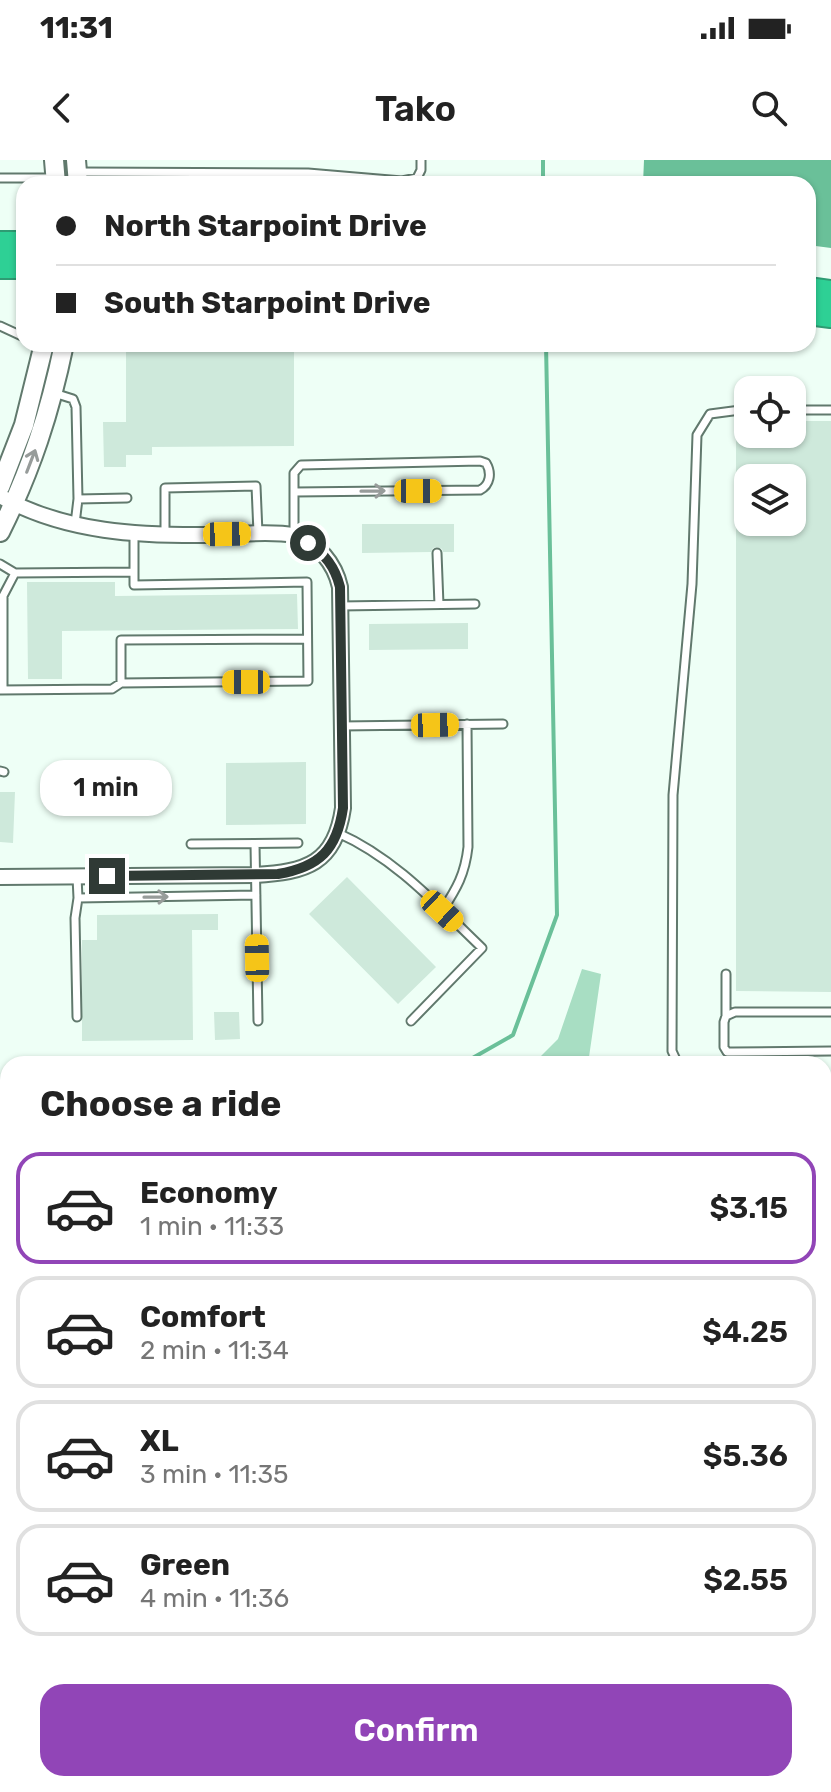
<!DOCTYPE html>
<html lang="en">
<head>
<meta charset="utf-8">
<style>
  :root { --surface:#fff; --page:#f2f2f2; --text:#222; --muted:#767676; --line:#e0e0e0; --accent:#9145b7 }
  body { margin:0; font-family:Rubik,sans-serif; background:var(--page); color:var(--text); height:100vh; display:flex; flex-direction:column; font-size:30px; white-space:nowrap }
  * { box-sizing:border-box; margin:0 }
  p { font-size:26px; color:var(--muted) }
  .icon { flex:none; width:44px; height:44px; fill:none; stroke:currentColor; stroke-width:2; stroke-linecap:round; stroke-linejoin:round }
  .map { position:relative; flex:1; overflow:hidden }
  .panel { position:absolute; left:0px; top:896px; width:832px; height:736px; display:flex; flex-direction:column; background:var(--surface); border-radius:24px 24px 0 0; box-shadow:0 2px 6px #0004 }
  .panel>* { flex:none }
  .top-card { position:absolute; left:16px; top:16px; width:800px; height:176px; border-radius:24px; box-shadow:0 2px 6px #0004; display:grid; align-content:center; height:176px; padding:0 40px; background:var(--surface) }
  .fabs { position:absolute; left:734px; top:216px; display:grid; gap:16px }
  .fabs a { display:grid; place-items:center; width:72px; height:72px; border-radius:16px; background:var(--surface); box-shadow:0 2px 6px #0004; font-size:40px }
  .end { position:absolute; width:36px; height:36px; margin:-18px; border:10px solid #2f3a35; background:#fff; box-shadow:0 0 0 4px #fff }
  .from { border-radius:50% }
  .bubble { position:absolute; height:56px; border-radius:24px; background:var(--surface); box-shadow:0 2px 6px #0004; font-size:26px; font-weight:600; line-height:56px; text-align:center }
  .car { position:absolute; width:24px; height:48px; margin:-24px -12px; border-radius:10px; box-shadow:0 0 6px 2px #0007; background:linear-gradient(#f5c518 24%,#345 0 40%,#f5c518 0 76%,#345 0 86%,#f5c518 0) }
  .top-card b { display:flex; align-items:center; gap:28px; height:76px; font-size:30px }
  .top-card b+b { border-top:2px solid var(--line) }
  .top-card i { width:20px; height:20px; background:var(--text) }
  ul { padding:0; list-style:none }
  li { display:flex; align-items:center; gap:24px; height:112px; margin:0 16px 12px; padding:0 24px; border:4px solid var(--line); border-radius:24px }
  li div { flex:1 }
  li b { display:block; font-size:30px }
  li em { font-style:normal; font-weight:600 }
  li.active { border-color:var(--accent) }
  li>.icon { width:72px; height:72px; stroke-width:1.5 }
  h2 { padding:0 40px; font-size:36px; line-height:96px }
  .button { display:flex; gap:16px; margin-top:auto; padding:16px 40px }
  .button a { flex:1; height:92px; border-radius:24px; background:var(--accent); color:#fff; font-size:32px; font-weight:600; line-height:92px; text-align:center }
  .status { display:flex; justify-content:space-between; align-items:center; height:56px; padding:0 40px; background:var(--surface); direction:ltr }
  .status svg { height:22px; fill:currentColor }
  header { display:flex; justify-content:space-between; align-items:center; height:104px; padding:0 40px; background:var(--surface); font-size:36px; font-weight:600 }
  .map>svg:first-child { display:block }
  .green { fill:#a8dec3 }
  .water { fill:#6ac099 }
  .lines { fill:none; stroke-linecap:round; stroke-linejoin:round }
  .stream { stroke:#6ac099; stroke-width:4 }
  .building { fill:#cee9db; fill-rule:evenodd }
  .lane-casing { stroke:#61796d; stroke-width:11 }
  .street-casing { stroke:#61796d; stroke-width:18 }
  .secondary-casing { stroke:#61796d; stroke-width:22 }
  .highway-casing { stroke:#2e9c73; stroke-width:28 }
  .lane { stroke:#fff; stroke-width:7 }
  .street { stroke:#fff; stroke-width:14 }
  .secondary { stroke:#fff; stroke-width:18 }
  .highway { stroke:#2ed095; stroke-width:24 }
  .oneway { stroke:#979c9a }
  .route { stroke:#2f3a35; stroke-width:10 }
</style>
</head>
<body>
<div class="status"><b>11:31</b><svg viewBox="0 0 49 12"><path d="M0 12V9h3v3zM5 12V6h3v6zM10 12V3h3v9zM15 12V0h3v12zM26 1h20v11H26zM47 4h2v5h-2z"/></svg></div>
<header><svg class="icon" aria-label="back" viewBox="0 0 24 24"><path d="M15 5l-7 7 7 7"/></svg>Tako<svg class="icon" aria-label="search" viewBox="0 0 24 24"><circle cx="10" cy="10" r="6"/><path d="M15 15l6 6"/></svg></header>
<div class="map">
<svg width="831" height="1632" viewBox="0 0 831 1632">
  <rect width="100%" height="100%" fill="#eefff6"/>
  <path class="green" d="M582,809L601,814L588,904H533L558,879Z
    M824,1404H831V1632H686V1624H824Z"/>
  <path class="water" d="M644,0H831V88L808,85V24H643Z"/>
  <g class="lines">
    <path class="stream" d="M543,0V24
      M462,904L513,875L557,755L546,184
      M0,1055L8,1040"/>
  </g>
  <path class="building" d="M126,184H294V286L152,287V295H126V307H104L103,262H126Z
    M736,261H748V274H792V261H831V832L736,831ZM748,318H792V362H748Z
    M362,364H454V392H443L442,389L438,387L433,388L431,392L362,393Z
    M27,422H115V436L297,434L298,469L62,471V519H28Z
    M468,463V489L369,490V464Z
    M306,602V664L226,665V603Z
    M0,632H15L13,683L0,682Z
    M347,717L436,807L398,844L309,754Z
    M218,754V770H192L193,880L82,881V780H97V755Z
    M214,852H239L240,879L215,880Z"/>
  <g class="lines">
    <g class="lane-casing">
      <path id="lane" d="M79,12L308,13L402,21L417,18L421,10V0
        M0,18H54
        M0,166L24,177
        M54,233L73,239L76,247L78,339L75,364
        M792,250H831
        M78,339L127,338
        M165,375V328L256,326L258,373
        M294,375V313L301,305L480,301L486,303C492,313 490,325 480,330L295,332
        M437,393L439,445
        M0,404L15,413L134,412
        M340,446L475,444
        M121,523V480L307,479
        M0,530L112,529L121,523L308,521L307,422L134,425V374
        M3,530V436L15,413
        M341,566L503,564
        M0,611L4,612
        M338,673C395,698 438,746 482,788L411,861
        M191,684L298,683
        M255,684L258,861
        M77,717L78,738L75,758L77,857
        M78,738L256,735
        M442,751C457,728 465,714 468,687L467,564
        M726,814V856
        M831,852H735L726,856L724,862V887L727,892H733L831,891
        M678,904L672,891L673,635L692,424L697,275L710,254L748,249
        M824,919H831"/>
    </g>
    <g class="street-casing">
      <path id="street" d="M0,336C66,373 140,376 214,375C234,374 275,371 293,375C318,382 335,404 340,427L343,648C335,704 306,712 255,715L0,717
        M266,1624V1632
        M391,1624V1632
        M510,1624V1632"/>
    </g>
    <g class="secondary-casing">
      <path id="secondary" d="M54,0L56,24
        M76,0L78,24
        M0,327L24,265L44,184
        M0,372C31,310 50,252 64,184
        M0,1129L8,1134
        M0,1180L8,1185
        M824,1337H831
        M824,1370H831
        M0,1375L8,1374"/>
    </g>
    <g class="highway-casing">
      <path id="highway" d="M0,84H24
        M0,106H24
        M808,130L831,133
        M808,152L831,155"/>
    </g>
    <use href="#lane" class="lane"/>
    <use href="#street" class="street"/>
    <use href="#secondary" class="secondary"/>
    <use href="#highway" class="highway"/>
  </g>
  <defs><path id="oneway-shaft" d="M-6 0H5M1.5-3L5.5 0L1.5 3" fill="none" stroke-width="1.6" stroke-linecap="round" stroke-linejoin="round" transform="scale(2)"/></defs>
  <g class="oneway">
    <use href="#oneway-shaft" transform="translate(31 301) rotate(-69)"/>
    <use href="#oneway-shaft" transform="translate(373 331) rotate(-1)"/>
    <use href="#oneway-shaft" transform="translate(156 737) rotate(-1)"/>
  </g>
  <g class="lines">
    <path class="route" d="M107,716L278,714C320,707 337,689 343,648L340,427C335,407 325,394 308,383"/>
  </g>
</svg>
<div class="fabs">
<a><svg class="icon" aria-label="locate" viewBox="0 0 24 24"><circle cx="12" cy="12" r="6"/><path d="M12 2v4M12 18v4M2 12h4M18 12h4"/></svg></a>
<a><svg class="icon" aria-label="layers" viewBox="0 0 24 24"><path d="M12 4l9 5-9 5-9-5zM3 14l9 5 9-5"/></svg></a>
</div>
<i class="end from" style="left:308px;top:383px"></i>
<i class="end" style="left:107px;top:716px"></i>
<div class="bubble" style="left:40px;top:600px;width:132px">1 min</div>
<i class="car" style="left:418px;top:331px;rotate:90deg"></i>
<i class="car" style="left:227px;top:374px;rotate:89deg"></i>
<i class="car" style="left:246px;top:522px;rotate:270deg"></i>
<i class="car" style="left:435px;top:565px;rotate:89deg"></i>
<i class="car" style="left:442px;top:751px;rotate:133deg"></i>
<i class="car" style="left:257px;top:798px;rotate:359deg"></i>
<div class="top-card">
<b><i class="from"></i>North Starpoint Drive</b>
<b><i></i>South Starpoint Drive</b>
</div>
<section class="panel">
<h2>Choose a ride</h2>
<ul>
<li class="active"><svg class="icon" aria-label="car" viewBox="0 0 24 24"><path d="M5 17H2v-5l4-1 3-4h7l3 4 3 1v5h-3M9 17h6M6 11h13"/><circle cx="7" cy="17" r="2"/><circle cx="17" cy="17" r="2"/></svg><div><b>Economy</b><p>1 min · 11:33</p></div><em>$3.15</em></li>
<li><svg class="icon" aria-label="car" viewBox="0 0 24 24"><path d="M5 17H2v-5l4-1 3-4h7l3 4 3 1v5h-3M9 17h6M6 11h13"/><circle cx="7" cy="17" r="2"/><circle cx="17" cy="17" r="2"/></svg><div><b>Comfort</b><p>2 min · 11:34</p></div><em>$4.25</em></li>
<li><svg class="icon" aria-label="car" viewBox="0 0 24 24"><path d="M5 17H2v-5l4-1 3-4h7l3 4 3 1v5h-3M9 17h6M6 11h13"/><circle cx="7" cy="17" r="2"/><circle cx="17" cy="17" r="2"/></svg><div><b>XL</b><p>3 min · 11:35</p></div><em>$5.36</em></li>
<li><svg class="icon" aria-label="car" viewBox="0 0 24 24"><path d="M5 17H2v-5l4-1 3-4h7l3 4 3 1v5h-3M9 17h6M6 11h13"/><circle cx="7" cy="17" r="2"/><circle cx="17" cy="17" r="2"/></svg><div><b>Green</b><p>4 min · 11:36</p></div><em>$2.55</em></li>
</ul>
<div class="button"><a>Confirm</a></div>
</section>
</div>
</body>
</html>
